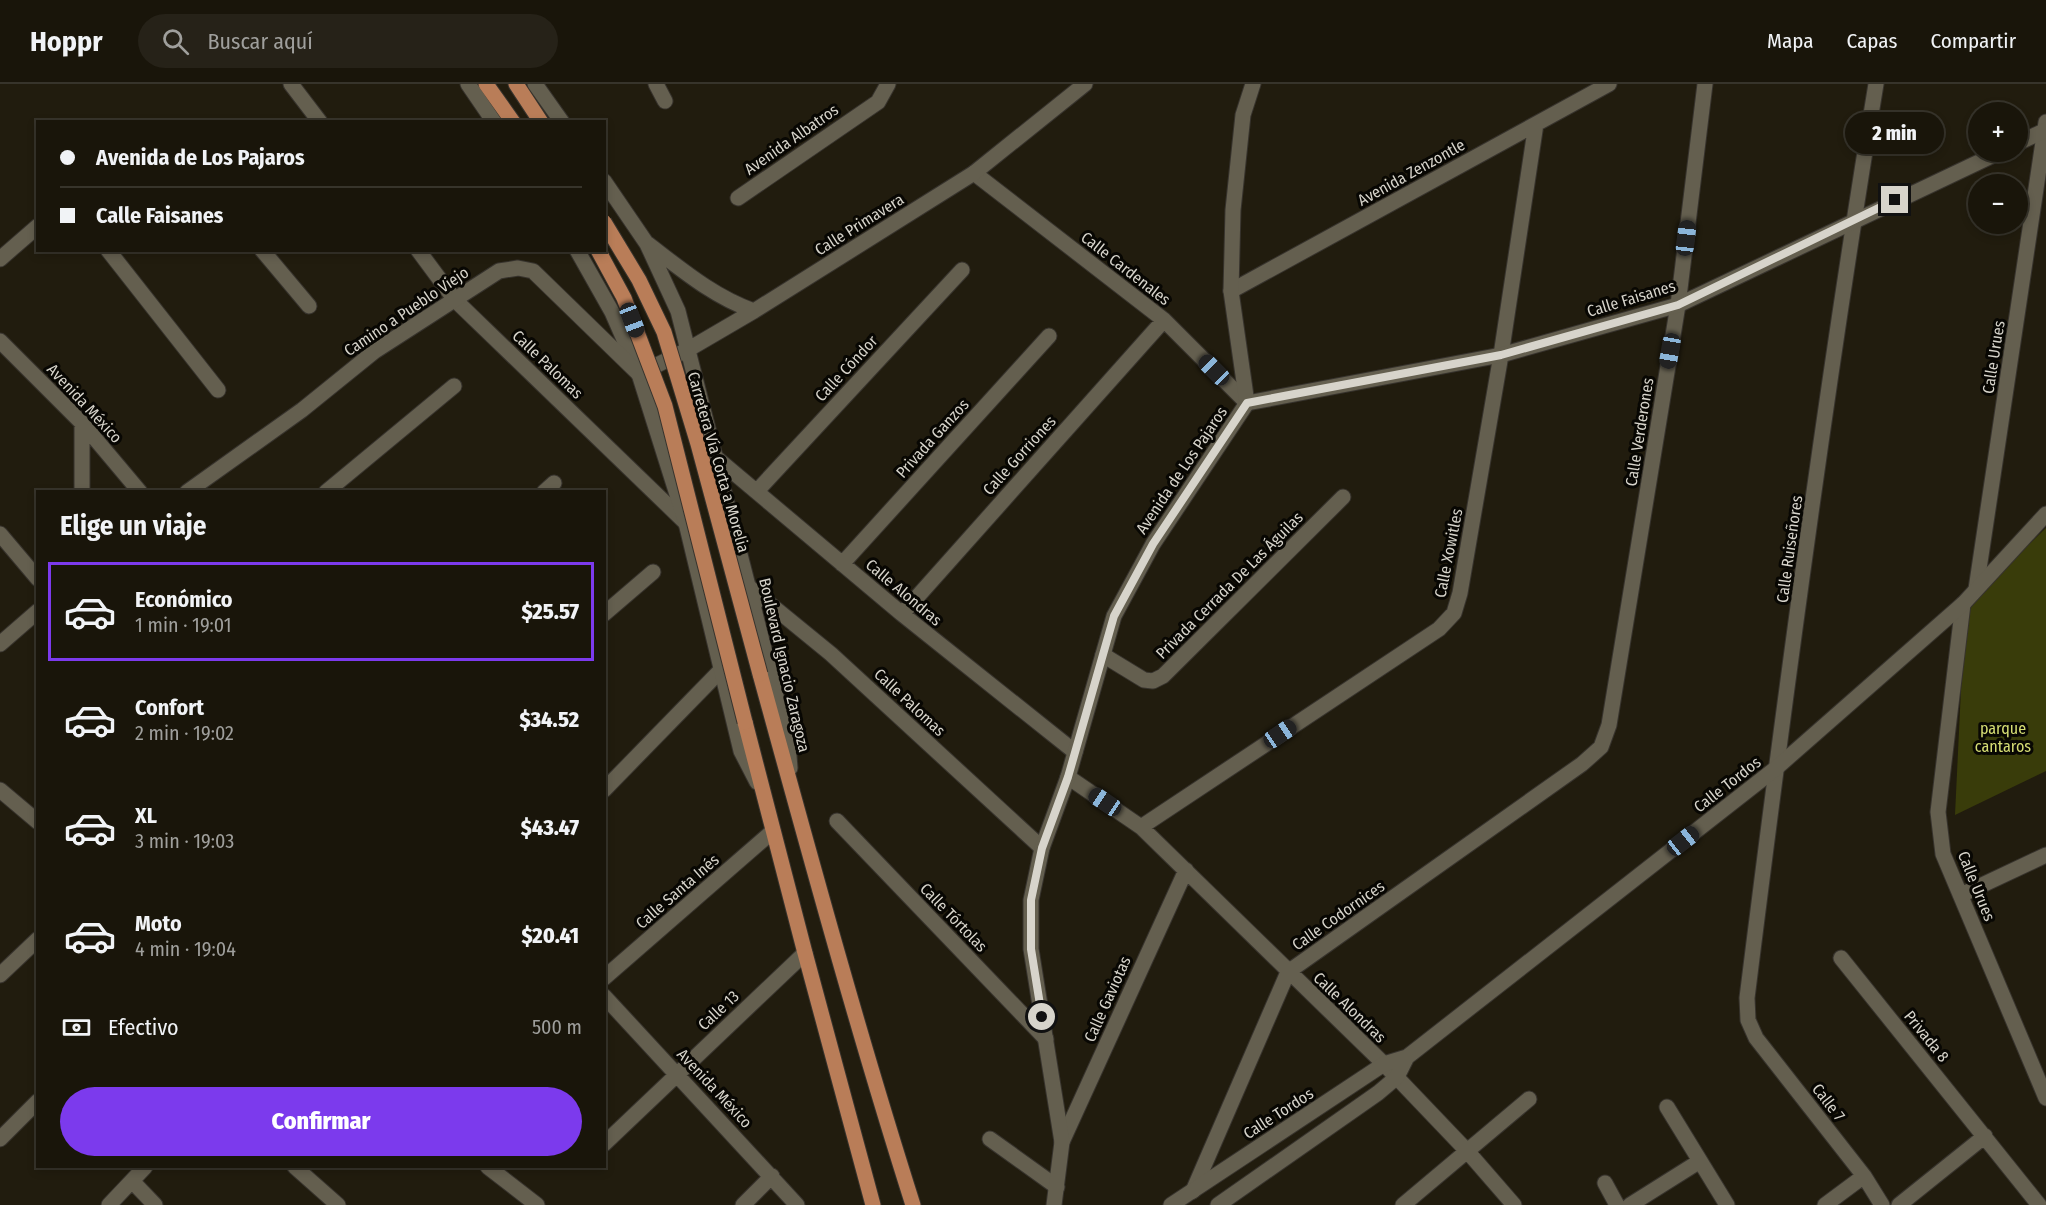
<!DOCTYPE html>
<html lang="es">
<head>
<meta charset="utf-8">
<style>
  :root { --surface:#19150a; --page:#262218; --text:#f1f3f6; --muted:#9f9f9c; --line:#37342b; --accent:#7c3aed }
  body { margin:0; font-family:"Fira Sans Condensed",sans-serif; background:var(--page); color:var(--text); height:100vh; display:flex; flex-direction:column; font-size:22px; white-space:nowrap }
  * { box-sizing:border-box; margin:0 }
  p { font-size:20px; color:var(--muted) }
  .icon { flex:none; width:33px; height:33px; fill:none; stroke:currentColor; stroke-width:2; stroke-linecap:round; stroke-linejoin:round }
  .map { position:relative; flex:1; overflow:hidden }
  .sheet { position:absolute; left:36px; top:406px; width:570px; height:678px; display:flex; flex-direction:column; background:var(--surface); border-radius:0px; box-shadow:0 3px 9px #0003,0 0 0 2px var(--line) }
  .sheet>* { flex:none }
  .guide { position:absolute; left:36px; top:36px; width:570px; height:132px; border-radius:0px; box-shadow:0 3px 9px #0003,0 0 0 2px var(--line); display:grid; align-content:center; height:132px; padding:0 24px; background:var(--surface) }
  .controls { position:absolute; left:1968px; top:18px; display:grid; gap:12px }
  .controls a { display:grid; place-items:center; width:60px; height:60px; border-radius:50%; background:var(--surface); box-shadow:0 3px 9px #0003,0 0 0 2px var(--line); font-size:30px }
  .end { position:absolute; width:27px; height:27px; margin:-14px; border:8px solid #d7d4cb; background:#111; box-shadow:0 0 0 3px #111 }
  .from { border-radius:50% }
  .bubble { position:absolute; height:42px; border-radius:21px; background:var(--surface); box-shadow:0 3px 9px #0003,0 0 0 2px var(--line); font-size:20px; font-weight:800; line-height:42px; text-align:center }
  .car { position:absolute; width:18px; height:36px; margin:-18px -9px; border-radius:8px; box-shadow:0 0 4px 2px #0007; background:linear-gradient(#222 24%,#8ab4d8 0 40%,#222 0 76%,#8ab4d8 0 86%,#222 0) }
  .guide b { display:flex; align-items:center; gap:21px; height:57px; font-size:22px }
  .guide b+b { border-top:2px solid var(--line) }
  .guide i { width:15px; height:15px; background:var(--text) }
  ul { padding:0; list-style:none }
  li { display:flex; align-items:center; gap:18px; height:99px; margin:0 12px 9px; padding:0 12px; border:3px solid transparent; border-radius:0px }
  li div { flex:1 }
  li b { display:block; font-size:22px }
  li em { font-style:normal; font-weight:800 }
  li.selected { border-color:var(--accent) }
  li>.icon { width:54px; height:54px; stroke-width:1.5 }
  h2 { padding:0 24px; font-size:27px; line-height:72px }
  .pay { display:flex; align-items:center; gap:15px; height:66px; padding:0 24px; font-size:22px }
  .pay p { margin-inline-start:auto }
  .button { display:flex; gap:12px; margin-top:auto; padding:12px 24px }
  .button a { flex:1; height:69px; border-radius:36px; background:var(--accent); color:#fff; font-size:24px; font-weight:800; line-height:69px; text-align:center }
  header { display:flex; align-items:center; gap:36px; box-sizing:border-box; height:84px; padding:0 30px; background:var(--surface); border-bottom:2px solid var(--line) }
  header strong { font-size:28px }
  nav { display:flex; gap:33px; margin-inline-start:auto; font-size:21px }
  .search { width:420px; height:54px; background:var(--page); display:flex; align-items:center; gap:15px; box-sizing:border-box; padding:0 21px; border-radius:33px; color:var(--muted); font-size:22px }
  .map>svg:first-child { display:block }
  .green { fill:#393c0a }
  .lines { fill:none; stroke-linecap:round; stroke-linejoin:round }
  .minor-casing { stroke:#37332d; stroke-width:17 }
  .tertiary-casing { stroke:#37332d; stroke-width:17 }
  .secondary-casing { stroke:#37332d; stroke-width:17 }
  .primary-casing { stroke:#37332d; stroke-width:17 }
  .minor { stroke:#645f4f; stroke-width:15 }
  .tertiary { stroke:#645f4f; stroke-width:15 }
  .secondary { stroke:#645f4f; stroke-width:15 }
  .primary { stroke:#b97d58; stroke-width:15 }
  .primary-bridge-casing { stroke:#37332d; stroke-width:17; stroke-linecap:butt }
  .primary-bridge { stroke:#b97d58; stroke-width:15 }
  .route { stroke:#d7d4cb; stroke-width:8 }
  .labels { text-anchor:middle; stroke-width:6; stroke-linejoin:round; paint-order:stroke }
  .street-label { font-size:16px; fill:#d7d4cb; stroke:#080703 }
  .park-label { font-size:16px; fill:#d6de74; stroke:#080703 }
</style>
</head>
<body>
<header>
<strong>Hoppr</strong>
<div class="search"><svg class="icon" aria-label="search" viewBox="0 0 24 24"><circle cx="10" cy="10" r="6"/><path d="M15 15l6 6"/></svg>Buscar aquí</div>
<nav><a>Mapa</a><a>Capas</a><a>Compartir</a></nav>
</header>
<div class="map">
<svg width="2046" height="1121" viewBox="0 0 2046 1121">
  <rect width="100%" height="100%" fill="#211c0e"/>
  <path class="green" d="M2046,444V687L1955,731L1965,522Z"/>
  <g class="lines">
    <g class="minor-casing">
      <path id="minor" d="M291,0L320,38
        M656,0L665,17
        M1876,0C1826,303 1785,609 1747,914L1748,936L1756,954L1864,1092L1882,1121
        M974,89L1164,236L1247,319
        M738,114L878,18L888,0
        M108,166L218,306
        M262,166L309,222
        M418,166L455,216L686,439
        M0,175L38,142
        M1231,207L1609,0
        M0,257L82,339L140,408
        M82,339V408
        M714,372L902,530L1075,668
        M757,407L962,186
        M326,408L454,302
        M544,408L554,399
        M0,450L38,495
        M842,480L1049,252
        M749,503L831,570L1042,764
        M1976,505L2046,38
        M1963,520L1938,728L1943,770L2046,1014
        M604,530L653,488
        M902,530L1164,236
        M1103,571L1144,596L1153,597L1163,592L1343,413
        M1068,693L1141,743L1384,980L1468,1068L1514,1121
        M0,706L38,738
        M604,706L720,587
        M837,737L1046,955
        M1141,743L1439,545L1454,529L1460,509L1501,271L1536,40
        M1961,811L2046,771
        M1841,874L2039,1121
        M0,891L38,855
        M604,894L773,747
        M604,912L797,1121
        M1667,1023L1727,1121
        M0,1055L38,1017
        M990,1055L1057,1103
        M1062,1058L1186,786
        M604,1060L805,869
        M295,1083L338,1121
        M488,1083L537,1121
        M132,1097L155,1121
        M1605,1099L1617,1121
        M1193,1107L1288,888L1582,680L1601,663L1609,641L1678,221L1705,0
        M109,1121L145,1083
        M743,1121L772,1092
        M1403,1121L1529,1015
        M1630,1121L1700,1077
        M1825,1121L1864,1092
        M1899,1121L1985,1052"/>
    </g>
    <g class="tertiary-casing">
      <path id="tertiary" d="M468,0L494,38
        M535,0L562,38
        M2018,59L2046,46
        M604,97L647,160L678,227L788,659L790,684
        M648,160C682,186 714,213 754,227
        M577,166L612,228L639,290L686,439L741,667L757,698
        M639,290L689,265L754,227L974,89L1085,0
        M1247,319L1501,271L1678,221L2000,68
        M1171,1121L1384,980L1407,973L1775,685L1963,520L2046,430
        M1218,1121L1378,1009L1397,993L1407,973"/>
    </g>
    <g class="secondary-casing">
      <path id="secondary" d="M187,408L302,326L375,267L499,187L518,184L533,187L639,290
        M0,560L38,527
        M1054,1121L1062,1058L1031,865V816L1042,764L1068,693L1114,532L1153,460L1247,319L1231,207L1233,126L1243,31L1253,0"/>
    </g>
    <g class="primary-casing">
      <path id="primary" d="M486,0L513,38
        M516,0L541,38
        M760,590C809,768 857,945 913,1121
        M745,638L805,869L873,1121"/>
    </g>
    <use href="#minor" class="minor"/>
    <use href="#tertiary" class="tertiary"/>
    <use href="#secondary" class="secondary"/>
    <use href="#primary" class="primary"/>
    <g class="primary-bridge-casing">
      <path id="primary-bridge" d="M604,138L639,196L664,248L698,360L760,590
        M598,166L624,214L665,322L745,638"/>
    </g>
    <use href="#primary-bridge" class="primary-bridge"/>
  </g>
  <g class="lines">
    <path class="route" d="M1042,933L1031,865V816L1042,764L1068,693L1114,532L1153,460L1247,319L1501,271L1678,221L1895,116"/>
  </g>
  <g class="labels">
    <g class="street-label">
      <text transform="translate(791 55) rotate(-35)" y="6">Avenida Albatros</text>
      <text transform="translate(1411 88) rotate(-29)" y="6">Avenida Zenzontle</text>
      <text transform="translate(859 140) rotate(-32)" y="6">Calle Primavera</text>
      <text transform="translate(1126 184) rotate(38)" y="6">Calle Cardenales</text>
      <text transform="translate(1631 214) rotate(-17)" y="6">Calle Faisanes</text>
      <text transform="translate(406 227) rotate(-34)" y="6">Camino a Pueblo Viejo</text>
      <text transform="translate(1993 273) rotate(-81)" y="6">Calle Urues</text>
      <text transform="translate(548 280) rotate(44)" y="6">Calle Palomas</text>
      <text transform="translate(846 284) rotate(-47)" y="6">Calle Cóndor</text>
      <text transform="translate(85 319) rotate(47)" y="6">Avenida México</text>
      <text transform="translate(1639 348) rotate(-81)" y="6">Calle Verderones</text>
      <text transform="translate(932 354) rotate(-48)" y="6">Privada Ganzos</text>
      <text transform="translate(1019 371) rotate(-48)" y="6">Calle Gorriones</text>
      <text transform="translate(719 378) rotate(74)" y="6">Carretera Vía Corta a Morelia</text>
      <text transform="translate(1181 386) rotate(-56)" y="6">Avenida de Los Pajaros</text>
      <text transform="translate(1789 465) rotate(-82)" y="6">Calle Ruiseñores</text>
      <text transform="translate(1448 469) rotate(-79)" y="6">Calle Xowitles</text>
      <text transform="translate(1229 501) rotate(-45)" y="6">Privada Cerrada De Las Águilas</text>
      <text transform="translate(904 508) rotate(40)" y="6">Calle Alondras</text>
      <text transform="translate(785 581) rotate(77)" y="6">Boulevard Ignacio Zaragoza</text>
      <text transform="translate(910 618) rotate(43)" y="6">Calle Palomas</text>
      <text transform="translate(1727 700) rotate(-38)" y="6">Calle Tordos</text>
      <text transform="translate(1977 802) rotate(68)" y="6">Calle Urues</text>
      <text transform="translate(677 807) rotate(-41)" y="6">Calle Santa Inés</text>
      <text transform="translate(1338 831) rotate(-35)" y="6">Calle Codornices</text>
      <text transform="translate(954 833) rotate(46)" y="6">Calle Tórtolas</text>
      <text transform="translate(1107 915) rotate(-66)" y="6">Calle Gaviotas</text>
      <text transform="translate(1350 923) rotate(44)" y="6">Calle Alondras</text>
      <text transform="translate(718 926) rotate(-43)" y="6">Calle 13</text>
      <text transform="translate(1927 952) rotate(51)" y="6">Privada 8</text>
      <text transform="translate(715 1004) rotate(47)" y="6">Avenida México</text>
      <text transform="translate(1829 1018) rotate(52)" y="6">Calle 7</text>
      <text transform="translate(1278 1029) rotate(-33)" y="6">Calle Tordos</text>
    </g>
    <g class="park-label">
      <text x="2003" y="650">parque<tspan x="2003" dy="18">cantaros</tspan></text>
    </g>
  </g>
</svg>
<div class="controls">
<a>+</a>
<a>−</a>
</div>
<i class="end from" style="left:1042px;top:933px"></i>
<i class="end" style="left:1895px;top:116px"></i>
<div class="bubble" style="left:1845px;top:28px;width:99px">2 min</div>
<i class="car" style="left:1686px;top:154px;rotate:7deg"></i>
<i class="car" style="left:632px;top:236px;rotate:159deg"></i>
<i class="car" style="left:1670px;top:267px;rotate:190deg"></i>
<i class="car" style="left:1214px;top:286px;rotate:315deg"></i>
<i class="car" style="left:1280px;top:650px;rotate:56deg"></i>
<i class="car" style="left:1105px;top:718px;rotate:304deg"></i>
<i class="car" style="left:1683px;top:757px;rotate:52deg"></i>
<div class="guide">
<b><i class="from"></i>Avenida de Los Pajaros</b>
<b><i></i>Calle Faisanes</b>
</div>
<section class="sheet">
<h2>Elige un viaje</h2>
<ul>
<li class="selected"><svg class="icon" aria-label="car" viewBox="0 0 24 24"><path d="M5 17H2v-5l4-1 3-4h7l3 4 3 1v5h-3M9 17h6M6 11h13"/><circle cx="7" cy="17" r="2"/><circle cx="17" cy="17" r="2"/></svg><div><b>Económico</b><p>1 min · 19:01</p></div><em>$25.57</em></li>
<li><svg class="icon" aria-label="car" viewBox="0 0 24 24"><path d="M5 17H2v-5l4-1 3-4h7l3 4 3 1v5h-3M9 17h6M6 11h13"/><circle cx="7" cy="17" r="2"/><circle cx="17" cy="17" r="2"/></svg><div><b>Confort</b><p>2 min · 19:02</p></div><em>$34.52</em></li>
<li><svg class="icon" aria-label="car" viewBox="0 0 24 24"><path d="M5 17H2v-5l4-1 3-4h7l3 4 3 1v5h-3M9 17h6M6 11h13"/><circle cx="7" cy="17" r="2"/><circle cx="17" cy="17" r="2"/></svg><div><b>XL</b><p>3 min · 19:03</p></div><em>$43.47</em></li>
<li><svg class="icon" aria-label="car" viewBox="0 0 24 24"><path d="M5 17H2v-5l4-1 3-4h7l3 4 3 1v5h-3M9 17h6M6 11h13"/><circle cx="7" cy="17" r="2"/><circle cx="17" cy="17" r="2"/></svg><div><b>Moto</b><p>4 min · 19:04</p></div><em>$20.41</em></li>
</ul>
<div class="pay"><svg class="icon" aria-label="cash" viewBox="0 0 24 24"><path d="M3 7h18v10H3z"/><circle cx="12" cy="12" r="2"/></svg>Efectivo<p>500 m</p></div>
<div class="button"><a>Confirmar</a></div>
</section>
</div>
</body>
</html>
